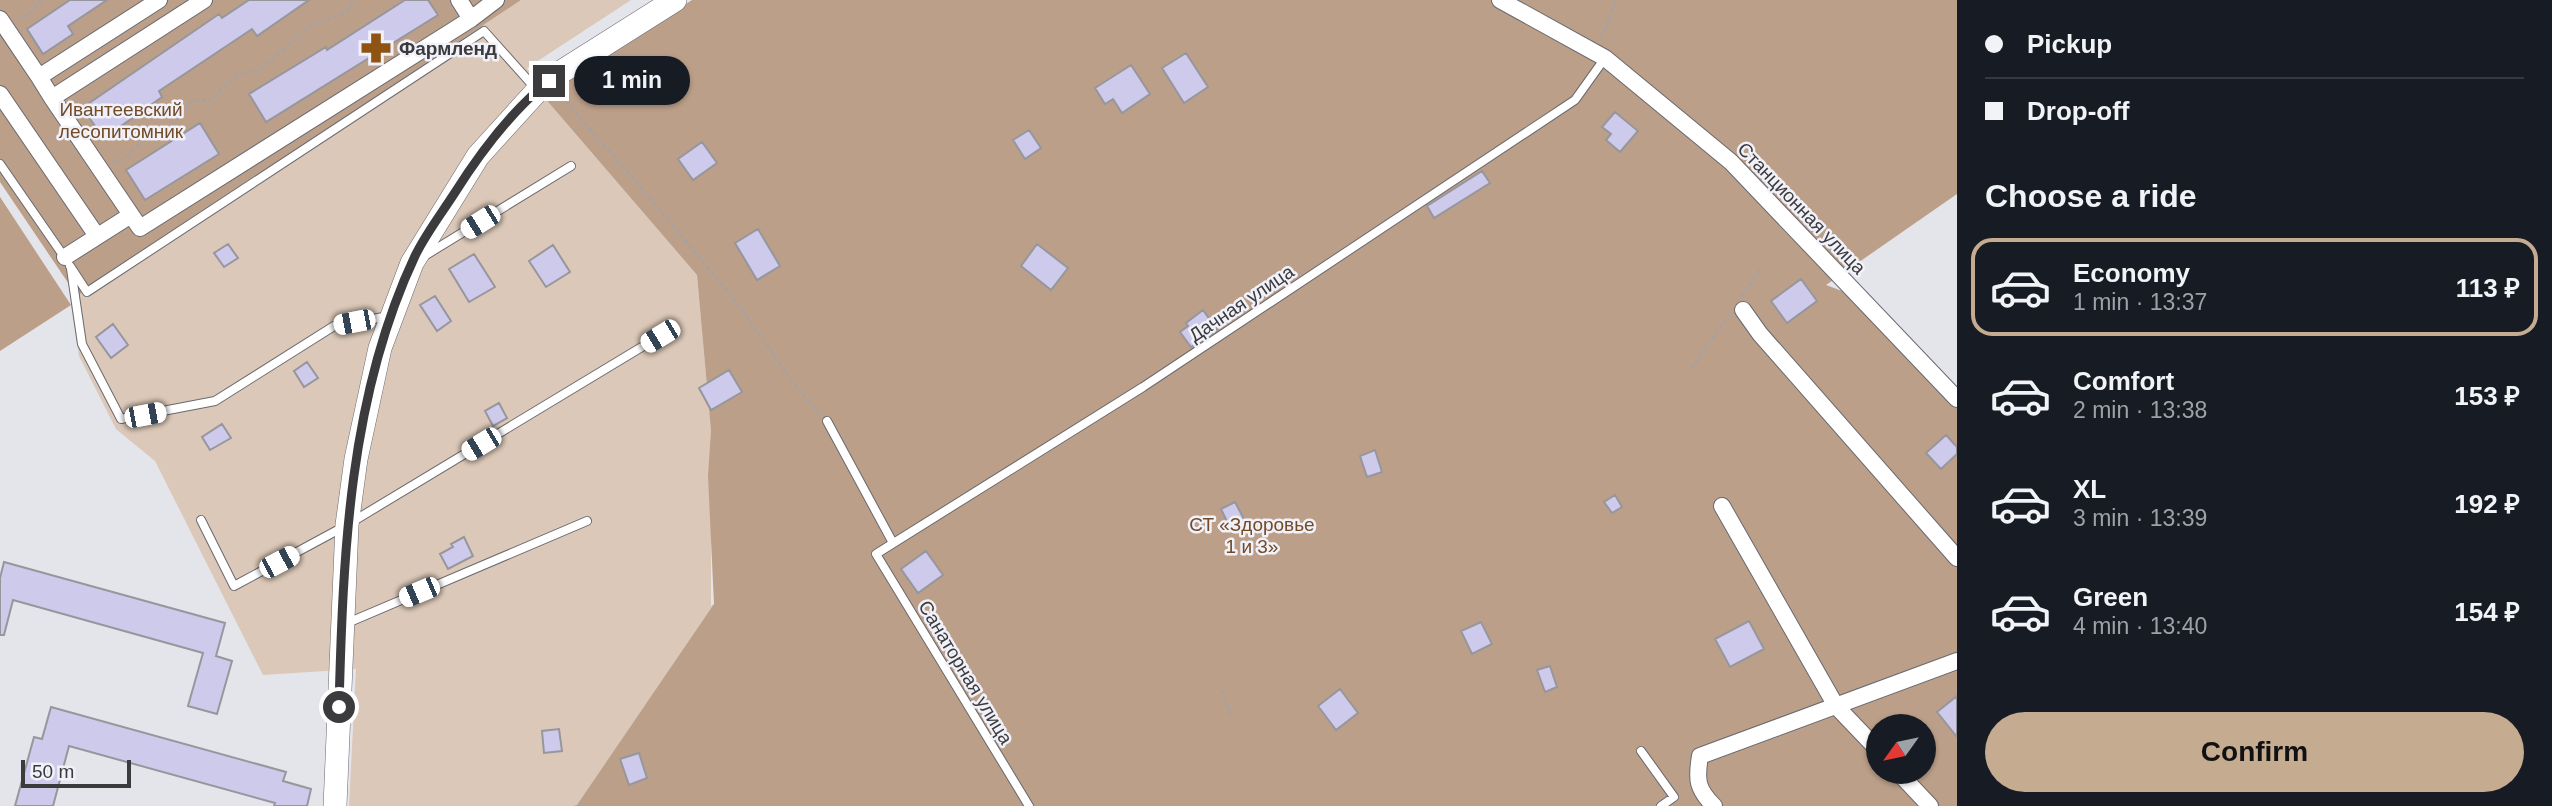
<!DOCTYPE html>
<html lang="en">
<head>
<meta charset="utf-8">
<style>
  :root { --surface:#171b24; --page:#20242c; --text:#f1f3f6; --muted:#9ea1a6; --line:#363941; --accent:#c5ab90 }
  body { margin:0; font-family:Arial,sans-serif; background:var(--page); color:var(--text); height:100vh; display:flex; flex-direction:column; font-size:26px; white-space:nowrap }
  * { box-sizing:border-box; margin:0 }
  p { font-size:23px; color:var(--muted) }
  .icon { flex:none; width:38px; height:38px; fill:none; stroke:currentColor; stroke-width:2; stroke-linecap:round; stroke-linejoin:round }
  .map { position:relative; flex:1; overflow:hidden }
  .sheet { display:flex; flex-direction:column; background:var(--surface); width:595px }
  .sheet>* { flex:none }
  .guide { display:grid; align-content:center; height:154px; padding:0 28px; background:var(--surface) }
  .needle { width:46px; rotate:237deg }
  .tools { position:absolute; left:1866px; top:714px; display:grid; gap:14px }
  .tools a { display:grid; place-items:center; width:70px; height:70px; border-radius:50%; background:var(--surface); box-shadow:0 2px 5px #0004; font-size:35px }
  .scale { position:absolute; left:21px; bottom:18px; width:110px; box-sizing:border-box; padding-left:7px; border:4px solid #3b3b3e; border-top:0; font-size:19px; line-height:24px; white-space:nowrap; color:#3b3b3e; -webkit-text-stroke:5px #f1f1f9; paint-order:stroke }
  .end { position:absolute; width:32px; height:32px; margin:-16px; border:9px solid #3b3b3e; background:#fff; box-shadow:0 0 0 4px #fff }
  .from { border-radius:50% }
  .bubble { position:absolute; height:49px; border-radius:24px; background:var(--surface); box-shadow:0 2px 5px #0004; font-size:23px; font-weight:700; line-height:49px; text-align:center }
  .car { position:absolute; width:21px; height:42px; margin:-21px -10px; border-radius:9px; box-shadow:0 0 5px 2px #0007; background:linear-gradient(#fff 24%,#345 0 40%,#fff 0 76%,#345 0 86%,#fff 0) }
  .guide b { display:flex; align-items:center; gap:24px; height:66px; font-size:26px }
  .guide b+b { border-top:2px solid var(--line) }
  .guide i { width:18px; height:18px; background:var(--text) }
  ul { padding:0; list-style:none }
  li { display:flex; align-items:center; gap:21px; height:98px; margin:0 14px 10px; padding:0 14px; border:4px solid transparent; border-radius:21px }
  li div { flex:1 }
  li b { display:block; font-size:26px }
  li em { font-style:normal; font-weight:700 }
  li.current { border-color:var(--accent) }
  li>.icon { width:63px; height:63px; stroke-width:1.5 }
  h2 { padding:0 28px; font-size:32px; line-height:84px }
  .cta { display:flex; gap:14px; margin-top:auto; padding:14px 28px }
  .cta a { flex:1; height:80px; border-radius:42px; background:var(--accent); color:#111; font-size:28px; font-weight:700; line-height:80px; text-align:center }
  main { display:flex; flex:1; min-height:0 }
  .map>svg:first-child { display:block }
  .green { fill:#dbc8b8 }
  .forest { fill:#bb9f89; fill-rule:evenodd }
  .building { fill:#cecaeb; stroke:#97969d; stroke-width:2 }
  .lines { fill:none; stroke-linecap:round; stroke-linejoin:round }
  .service-casing { stroke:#69696f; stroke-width:10 }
  .minor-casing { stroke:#69696f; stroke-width:18 }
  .secondary-casing { stroke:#69696f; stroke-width:24 }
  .path { stroke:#a2a2a7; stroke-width:2.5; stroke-dasharray:3.5 3.5; stroke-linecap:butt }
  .service { stroke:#fff; stroke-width:8 }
  .minor { stroke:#fff; stroke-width:16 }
  .secondary { stroke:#fff; stroke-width:23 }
  .route { stroke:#3b3b3e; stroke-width:9 }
  .labels { text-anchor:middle; stroke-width:5; stroke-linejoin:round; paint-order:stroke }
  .poi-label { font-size:19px; font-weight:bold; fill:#3b3b3e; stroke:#f1f1f9; text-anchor:start }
  .park-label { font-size:19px; fill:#734b26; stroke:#f1f1f9 }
  .street-label { font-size:19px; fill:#3b3b3e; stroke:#f1f1f9 }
</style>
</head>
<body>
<main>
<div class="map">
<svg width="1957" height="806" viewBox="0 0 1957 806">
  <rect width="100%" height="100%" fill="#e4e4eb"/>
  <path class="green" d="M521,0H631L527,68L543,96L697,275L711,431V606L1368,107L1704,806H349L356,669L263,675L155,461L116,429L79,356L71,305L77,296Z"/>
  <path class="forest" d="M0,0H521L77,296L0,182Z
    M692,0H1957V194L1826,285L1872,302L1957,391V806H573L577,805L714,604L708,476L711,431L697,275L543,96ZM1878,726H1923V772H1878Z
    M0,197L71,305L0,351Z"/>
  <path class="building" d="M70,0H107L68,26L73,34L43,54L27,29Z
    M249,0H309L257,36L252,29L159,91L162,97L104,138L82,108L219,14L222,18Z
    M405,0H428L438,15L266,122L249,94L326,47L327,50Z
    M1186,53L1208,87L1184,103L1162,68Z
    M1131,65L1150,94L1122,113L1113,99L1105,104L1095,88Z
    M1615,112L1638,131L1620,152L1606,140L1611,134L1602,127Z
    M200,123L219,154L145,200L126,170Z
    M1029,130L1041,148L1025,159L1013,140Z
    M702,142L717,163L693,180L678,159Z
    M1482,171L1490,183L1434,218L1427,206Z
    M758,229L780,266L757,280L735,243Z
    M228,244L238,258L224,267L214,253Z
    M1037,244L1068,268L1051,290L1021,266Z
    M553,245L570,272L546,287L529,261Z
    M474,254L495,287L469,302L449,269Z
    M1801,279L1817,301L1787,323L1771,301Z
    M435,296L451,321L437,331L420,305Z
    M1203,310L1217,330L1191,347L1180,332L1188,326L1186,323Z
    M113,324L128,345L111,358L96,337Z
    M307,362L318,378L304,387L294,371Z
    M729,370L742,392L711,410L699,388Z
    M499,403L507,418L493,426L485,411Z
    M222,424L231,438L210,450L202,437Z
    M1946,435L1957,447V454L1941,469L1926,453Z
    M1375,450L1382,472L1367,477L1360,456Z
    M1615,495L1622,507L1612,513L1604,502Z
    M1235,502L1247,525L1232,532L1221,509Z
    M464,537L473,556L448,569L440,554L453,547L451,544Z
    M926,551L943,575L918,593L901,569Z
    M4,562L225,623L216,656L232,661L217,714L188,706L203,653L13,600L4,635H0V578Z
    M1749,621L1764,649L1730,667L1715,639Z
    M1481,622L1492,644L1472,654L1461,631Z
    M1550,666L1557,687L1545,692L1537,670Z
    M1340,689L1358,713L1336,730L1318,706Z
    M1957,696V737L1937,712Z
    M51,707L286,772L283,781L311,789L307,806H274L275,803L69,746L53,806H15L34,737L42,739Z
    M559,729L562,751L544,753L542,731Z
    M639,753L647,778L629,785L620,759Z"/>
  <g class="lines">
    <g class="service-casing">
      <path id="service" d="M0,164L65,258
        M426,255L571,166
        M70,266L87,292L484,31L535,88
        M71,269L82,344L121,419L215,401L334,326L389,316
        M827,421L893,543
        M201,520L234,586L347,525L660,336
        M345,624L587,521
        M1641,751L1674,797L1661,806
        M1029,806L876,554L1143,387L1575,100L1605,58"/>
    </g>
    <g class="minor-casing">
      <path id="minor" d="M204,0L52,98L140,228L471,19L459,0
        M1500,0L1605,58L1731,162L1957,399
        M0,19L39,77
        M471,19L496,0
        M0,94L97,236
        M52,98L39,77L159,0
        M65,257L131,215
        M1743,310L1760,334L1957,558
        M1722,506L1836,706L1878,750
        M1898,772L1930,806
        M1714,806C1697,789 1696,780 1700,756L1957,661"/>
    </g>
    <g class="secondary-casing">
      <path id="secondary" d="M335,806L347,525L356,459L380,348L412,263L478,156L537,91L561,72L675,0"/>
    </g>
    <path class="path" d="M17,16H28L42,0
      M1602,38L1615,0
      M561,97C623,165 683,235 740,308C767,343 789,381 820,414
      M114,161L124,159L148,136L167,130L194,100L211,101L232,78L262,68L308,27L344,13L355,0
      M1742,296L1762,267
      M1692,368L1730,313
      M1222,691L1231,715"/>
    <use href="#service" class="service"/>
    <use href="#minor" class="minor"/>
    <use href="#secondary" class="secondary"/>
  </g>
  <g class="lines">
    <path class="route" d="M339,707C343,555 349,396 415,256C425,235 441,214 454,194C480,153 511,111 549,81"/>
  </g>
  <defs>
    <g id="pharmacy-bare" transform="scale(2.415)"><path d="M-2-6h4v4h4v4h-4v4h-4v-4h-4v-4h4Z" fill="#8f5313" stroke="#f1f1f9" stroke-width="2.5" paint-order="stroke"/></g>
  </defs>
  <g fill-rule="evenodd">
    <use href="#pharmacy-bare" x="376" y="48"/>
  </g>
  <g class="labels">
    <g class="poi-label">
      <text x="399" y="55">Фармленд</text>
    </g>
    <g class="park-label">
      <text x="121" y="116">Ивантеевский<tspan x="121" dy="22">лесопитомник</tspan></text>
      <text x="1252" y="531">СТ «Здоровье<tspan x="1252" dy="22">1 и 3»</tspan></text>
    </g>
    <g class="street-label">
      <text transform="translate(1802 208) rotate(46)" y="7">Станционная улица</text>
      <text transform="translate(1241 303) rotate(-34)" y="7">Дачная улица</text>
      <text transform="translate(966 672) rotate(59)" y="7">Санаторная улица</text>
    </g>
  </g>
</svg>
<div class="tools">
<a><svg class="needle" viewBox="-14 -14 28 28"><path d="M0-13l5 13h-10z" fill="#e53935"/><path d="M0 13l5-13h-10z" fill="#9ea1a6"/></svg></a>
</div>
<div class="scale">50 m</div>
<i class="end from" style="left:339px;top:707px"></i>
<i class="end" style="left:549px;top:81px"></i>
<div class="bubble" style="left:574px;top:56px;width:116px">1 min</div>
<i class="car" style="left:480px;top:222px;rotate:238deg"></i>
<i class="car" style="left:354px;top:322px;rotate:259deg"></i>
<i class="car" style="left:660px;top:336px;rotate:239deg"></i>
<i class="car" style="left:145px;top:415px;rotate:79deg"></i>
<i class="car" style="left:481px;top:444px;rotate:239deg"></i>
<i class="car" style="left:279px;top:562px;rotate:62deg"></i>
<i class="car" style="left:419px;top:592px;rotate:247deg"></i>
</div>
<section class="sheet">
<div class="guide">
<b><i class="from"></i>Pickup</b>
<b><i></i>Drop-off</b>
</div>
<h2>Choose a ride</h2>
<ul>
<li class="current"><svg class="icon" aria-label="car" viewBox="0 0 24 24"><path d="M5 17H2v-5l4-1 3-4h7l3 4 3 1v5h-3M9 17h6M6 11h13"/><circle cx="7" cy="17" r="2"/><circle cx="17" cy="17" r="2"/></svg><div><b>Economy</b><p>1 min · 13:37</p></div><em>113 ₽</em></li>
<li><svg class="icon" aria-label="car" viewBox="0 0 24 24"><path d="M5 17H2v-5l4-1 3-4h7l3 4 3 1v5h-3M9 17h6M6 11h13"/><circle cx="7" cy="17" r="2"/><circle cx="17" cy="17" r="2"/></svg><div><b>Comfort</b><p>2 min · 13:38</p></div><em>153 ₽</em></li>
<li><svg class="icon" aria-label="car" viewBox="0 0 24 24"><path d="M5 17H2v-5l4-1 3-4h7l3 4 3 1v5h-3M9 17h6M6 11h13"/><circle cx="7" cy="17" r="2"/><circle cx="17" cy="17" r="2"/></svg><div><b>XL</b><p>3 min · 13:39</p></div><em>192 ₽</em></li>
<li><svg class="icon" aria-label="car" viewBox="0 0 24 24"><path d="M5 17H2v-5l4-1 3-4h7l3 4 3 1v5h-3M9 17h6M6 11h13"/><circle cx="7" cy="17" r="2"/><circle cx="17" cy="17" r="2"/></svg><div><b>Green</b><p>4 min · 13:40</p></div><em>154 ₽</em></li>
</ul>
<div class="cta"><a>Confirm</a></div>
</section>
</main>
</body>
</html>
